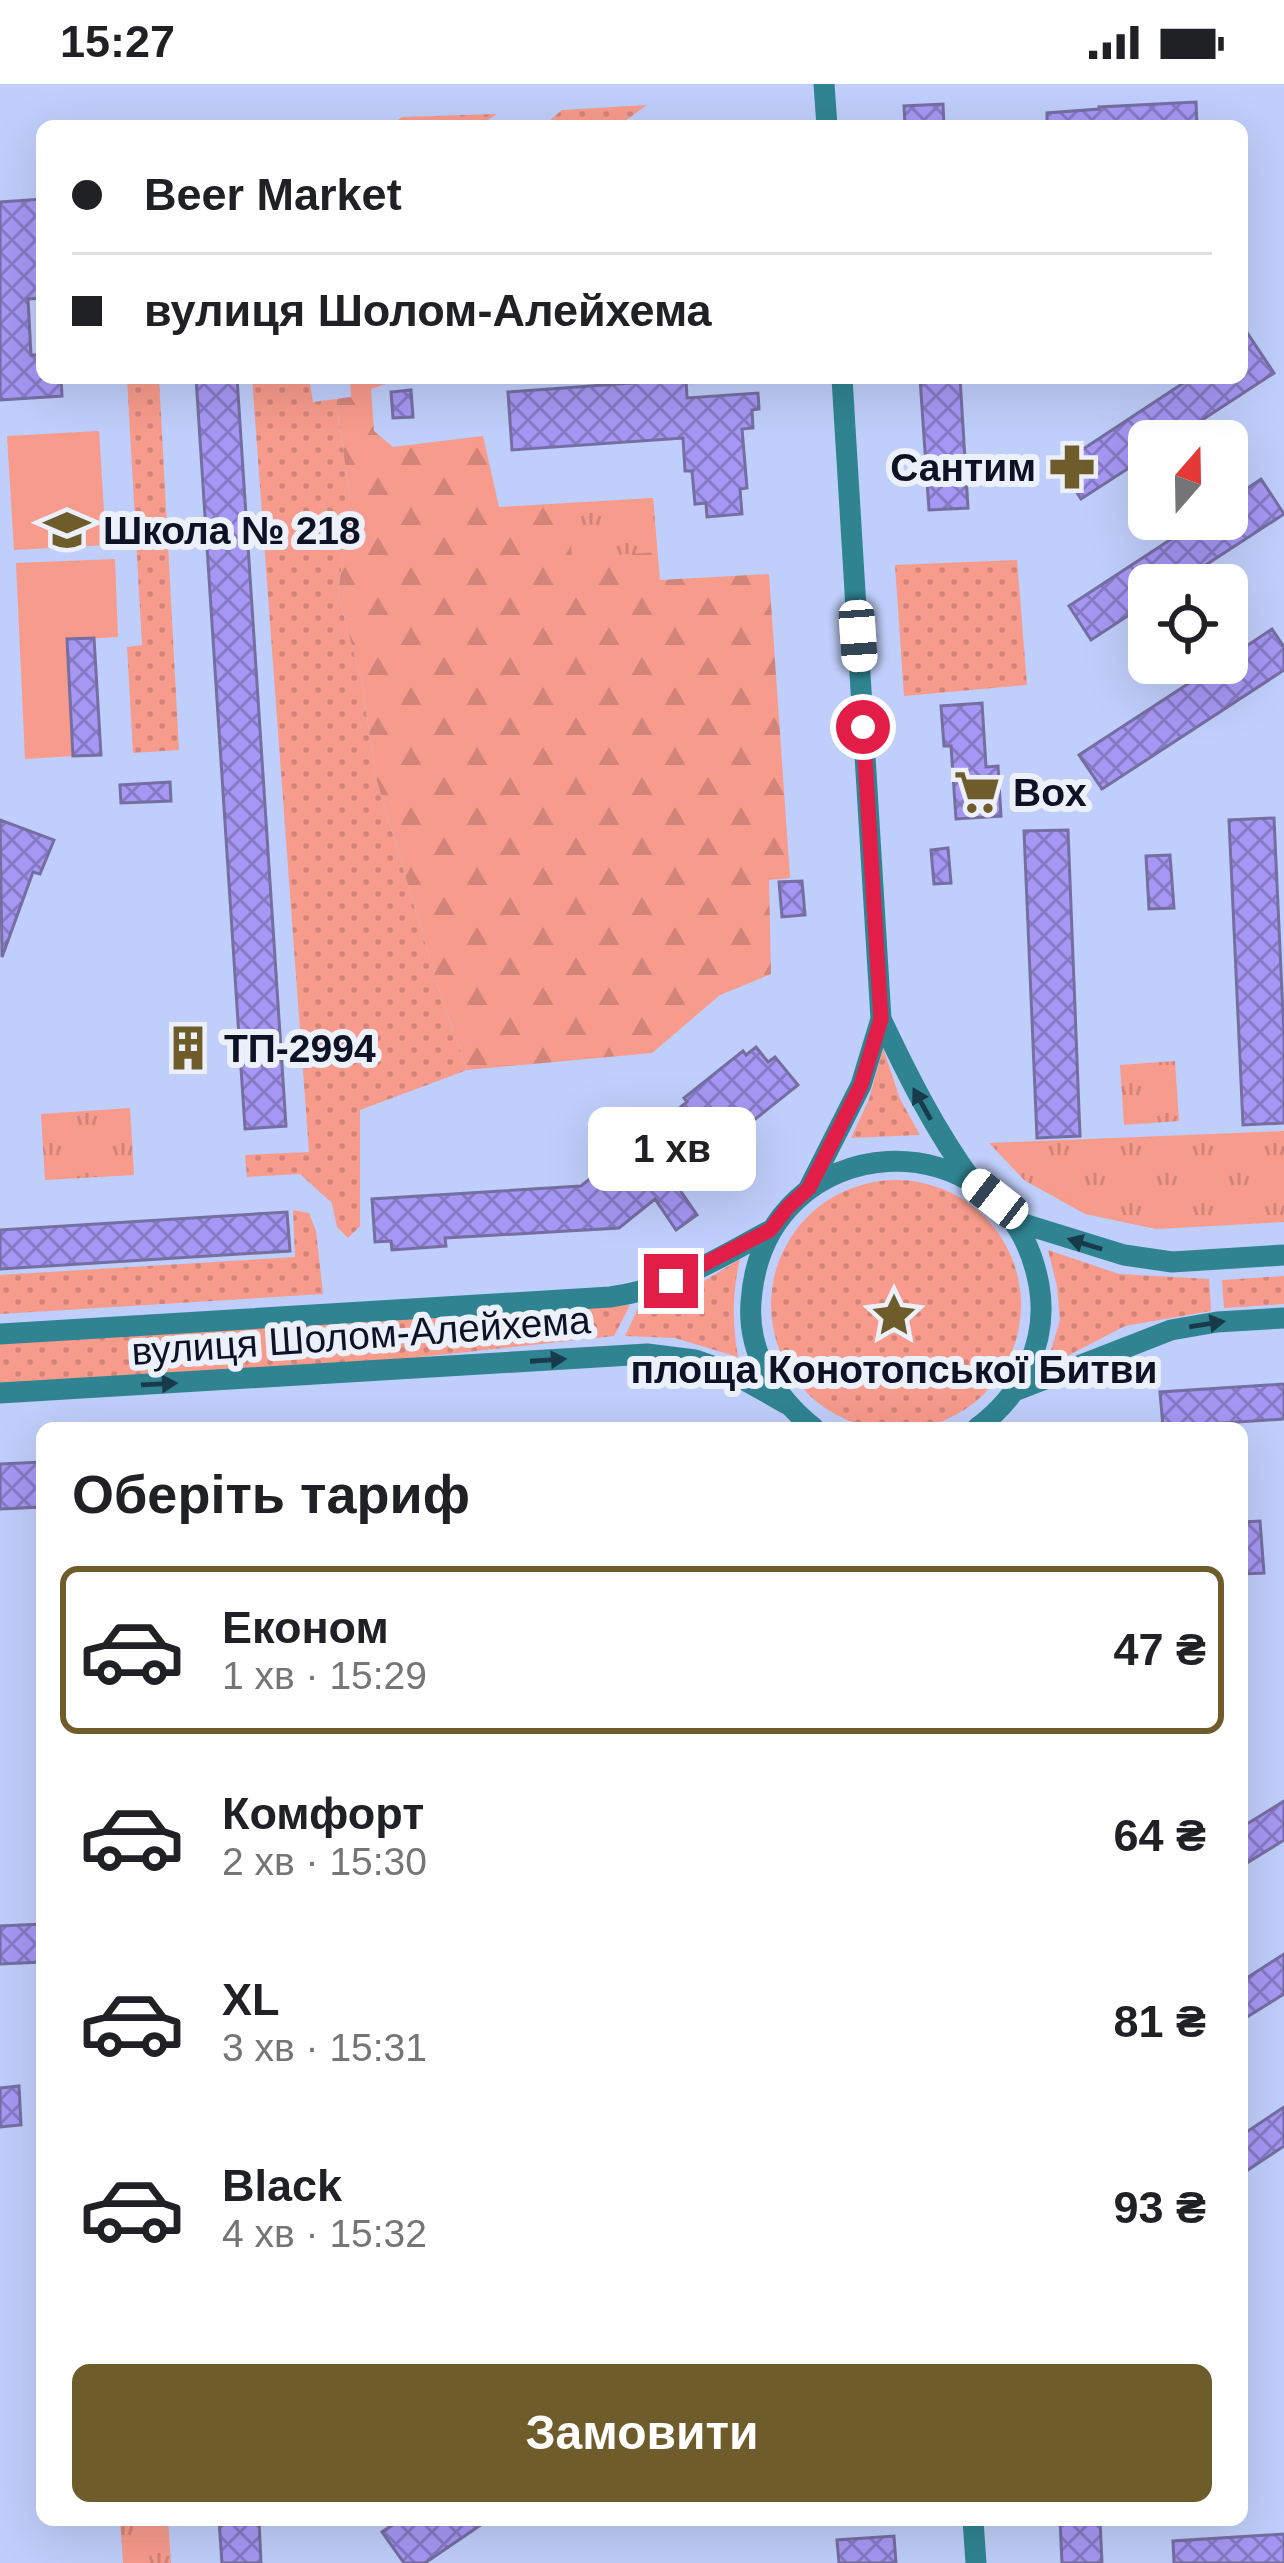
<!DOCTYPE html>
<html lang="uk">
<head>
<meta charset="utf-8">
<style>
  :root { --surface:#fff; --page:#f6f6f6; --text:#202124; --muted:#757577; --line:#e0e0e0; --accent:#6e5c2a }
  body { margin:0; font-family:Arial,sans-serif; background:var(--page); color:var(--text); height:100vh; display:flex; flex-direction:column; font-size:45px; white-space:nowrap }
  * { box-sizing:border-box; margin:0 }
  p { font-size:39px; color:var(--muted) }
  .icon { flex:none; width:66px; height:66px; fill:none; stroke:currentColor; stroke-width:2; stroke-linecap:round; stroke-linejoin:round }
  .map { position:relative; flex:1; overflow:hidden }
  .drawer { position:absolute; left:36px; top:1338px; width:1212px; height:1104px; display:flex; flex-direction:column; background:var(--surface); border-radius:18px; box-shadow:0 12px 48px #0002 }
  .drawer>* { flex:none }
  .guide { position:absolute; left:36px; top:36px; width:1212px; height:264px; border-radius:18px; box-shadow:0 12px 48px #0002; display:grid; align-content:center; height:264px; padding:0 36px; background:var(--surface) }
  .needle { width:78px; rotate:20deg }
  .tools { position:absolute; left:1128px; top:336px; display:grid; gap:24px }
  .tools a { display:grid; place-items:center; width:120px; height:120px; border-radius:18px; background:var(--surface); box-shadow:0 12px 48px #0002; font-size:60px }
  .end { position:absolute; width:54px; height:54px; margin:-27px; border:15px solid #e11d48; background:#fff; box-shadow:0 0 0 6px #fff }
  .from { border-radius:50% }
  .bubble { position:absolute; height:84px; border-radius:18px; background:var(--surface); box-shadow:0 12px 48px #0002; font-size:39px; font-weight:800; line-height:84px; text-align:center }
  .car { position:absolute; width:36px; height:72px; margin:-36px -18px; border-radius:15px; box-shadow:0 0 9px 3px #0007; background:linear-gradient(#fff 24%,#345 0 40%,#fff 0 76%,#345 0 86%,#fff 0) }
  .guide b { display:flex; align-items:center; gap:42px; height:114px; font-size:45px }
  .guide b+b { border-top:3px solid var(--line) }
  .guide i { width:30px; height:30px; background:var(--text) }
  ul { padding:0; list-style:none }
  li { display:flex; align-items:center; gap:36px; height:168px; margin:0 24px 18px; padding:0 12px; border:6px solid transparent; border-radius:18px }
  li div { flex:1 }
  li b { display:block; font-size:45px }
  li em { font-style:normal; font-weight:800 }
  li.selected { border-color:var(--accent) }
  li>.icon { width:108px; height:108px; stroke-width:1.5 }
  h2 { padding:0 36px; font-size:54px; line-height:144px }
  .cta { display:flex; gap:24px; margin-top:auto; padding:24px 36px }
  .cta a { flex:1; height:138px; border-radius:18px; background:var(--accent); color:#fff; font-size:48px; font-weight:800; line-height:138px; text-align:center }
  .status { display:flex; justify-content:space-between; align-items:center; height:84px; padding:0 60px; background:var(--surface); direction:ltr }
  .status svg { height:33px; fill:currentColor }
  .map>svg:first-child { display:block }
  .grass { fill:url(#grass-dots) }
  .forest { fill:url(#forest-firs) }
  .park { fill:url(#park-tufts) }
  .garden { fill:#f79b8c }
  .building { fill:url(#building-cross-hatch); stroke:#756ea1; stroke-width:3 }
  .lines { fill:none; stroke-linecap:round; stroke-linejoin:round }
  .tertiary { stroke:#308492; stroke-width:21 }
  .oneway { fill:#193a4b }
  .route { stroke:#e11d48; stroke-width:15 }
  .labels { text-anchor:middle; stroke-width:12; stroke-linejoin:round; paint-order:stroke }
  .poi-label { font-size:39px; font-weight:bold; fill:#0d1225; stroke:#ecf0fb; text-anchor:start }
  .street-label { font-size:39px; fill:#0d1225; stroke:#ecf0fb }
</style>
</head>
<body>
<div class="status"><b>15:27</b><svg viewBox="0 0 49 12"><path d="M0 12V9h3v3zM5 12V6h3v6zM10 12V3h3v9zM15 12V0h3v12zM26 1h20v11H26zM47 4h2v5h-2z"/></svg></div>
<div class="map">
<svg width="1284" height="2479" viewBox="0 0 1284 2479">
  <defs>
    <pattern id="grass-dots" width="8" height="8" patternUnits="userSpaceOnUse" patternTransform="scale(3)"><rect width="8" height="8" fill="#f79b8c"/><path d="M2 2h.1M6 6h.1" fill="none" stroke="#d38479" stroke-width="1.8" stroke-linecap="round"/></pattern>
    <pattern id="forest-firs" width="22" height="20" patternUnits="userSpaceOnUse" patternTransform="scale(3)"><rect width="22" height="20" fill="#f79b8c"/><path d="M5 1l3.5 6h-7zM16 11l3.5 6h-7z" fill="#d38479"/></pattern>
    <pattern id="park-tufts" width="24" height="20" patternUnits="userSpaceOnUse" patternTransform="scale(3)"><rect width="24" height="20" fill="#f79b8c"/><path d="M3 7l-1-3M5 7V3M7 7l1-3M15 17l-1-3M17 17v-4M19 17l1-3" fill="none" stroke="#d38479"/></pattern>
    <pattern id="building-cross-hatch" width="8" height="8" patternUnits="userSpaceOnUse" patternTransform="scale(3)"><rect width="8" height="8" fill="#a697f4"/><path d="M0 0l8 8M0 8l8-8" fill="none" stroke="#867ac5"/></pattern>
  </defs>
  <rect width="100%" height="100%" fill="#bfcefa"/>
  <path class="grass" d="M647,21L618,42H543L562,26Z
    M497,30L479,42H389L402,33Z
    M127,294H159L179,666L133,669L127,563L142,561Z
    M252,294H309L313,318L336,315L350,416L338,510L362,599L376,694L441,912L467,986L360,1026V1142L348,1154L337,1143L332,1119L300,1090L247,1093L245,1071L309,1068Z
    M1017,476L1027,601L904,612L895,481Z
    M883,964L900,1015L920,1051L851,1054L869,1015Z
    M771 1221a125 125 0 1 1 250 0a125 125 0 1 1-250 0Z
    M293,1126L309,1129L316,1147L323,1210L0,1230V1191L295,1173Z
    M1048,1166L1119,1190L1209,1195L1211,1227L1125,1242L1046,1283L1060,1236L1057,1202Z
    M740,1175C732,1209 732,1238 738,1273L675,1254L625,1252L640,1220L694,1203Z
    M1284,1192V1220L1224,1224L1222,1196Z
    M630,1221L614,1252L183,1299L0,1309V1250L336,1230Z"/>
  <path class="forest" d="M350,294H403L371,305L374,347L393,363L483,352L499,423L653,414L660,496L769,490L790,794L769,796L771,890L720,911L652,969L467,986L441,912L376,694L362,599L338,510L350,416L336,315L351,313Z"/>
  <path class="park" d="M653,414L657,468L572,474L568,420Z
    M1175,977L1179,1037L1124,1041L1120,981Z
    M130,1024L134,1091L45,1096L41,1030Z
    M1284,1047V1138L1156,1145L1085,1130L1024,1096L989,1059Z
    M120,2436H168L171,2479H123Z"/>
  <path class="garden" d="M99,347L106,461L14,466L7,352Z
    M115,475L118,553L67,556L73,672L25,675L16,479Z"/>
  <path class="building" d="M1196,18L1197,42H1047V29L1099,25V23Z
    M943,20L944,42H905L904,22Z
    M42,115V214L28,215L31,271H42V294H61L62,312L0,316V118Z
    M1242,241L1274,289L1170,357H1149V371L1081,415L1059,381L1191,294H1242Z
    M196,294H237L286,1042L245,1045Z
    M920,294H960L968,424L929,426Z
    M686,295L687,314L758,309L759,325L752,326L753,344L742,345L747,404L740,405L742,430L707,433L706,419L695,420L692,387H685L683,354L512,366L508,308Z
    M411,306L413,333L393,334L391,308Z
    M1261,395L1284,430L1175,501H1149V518L1091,556L1069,522L1202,435H1227V418Z
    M1272,545L1284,563V586L1102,705L1079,671L1220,579H1227V575Z
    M94,554L101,671L73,672L67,555Z
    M982,619L986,683L998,682L1001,732L956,735L951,662H944L941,622Z
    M170,698L171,717L121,719L120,701Z
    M1274,734L1284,953V1039L1243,1041L1229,736Z
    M0,736L54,756L40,790L33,788L2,873Z
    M1068,746L1080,1052L1037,1054L1024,747Z
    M948,764L951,799L934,800L931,766Z
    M1170,771L1174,824L1149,825L1146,772Z
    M802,797L805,831L782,833L779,798Z
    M756,963L768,978L775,973L798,1001L675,1099L697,1131L676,1146L655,1115L619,1144L445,1154L446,1162L392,1166L391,1157L375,1158L372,1115L581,1102L687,1018L684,1014L743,967L746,971Z
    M287,1128L290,1167L0,1185V1146Z
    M1284,1300V1335L1163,1343L1160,1308Z
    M42,1378V1423L0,1425V1380Z
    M1260,1437L1264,1489L1242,1490V1438Z
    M1284,1717V1756L1242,1782V1743Z
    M42,1840V1878L0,1880V1842Z
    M1284,1870V1910L1242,1936V1897Z
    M19,2002L21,2041L0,2043V2004Z
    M1284,2023V2062L1242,2090V2051Z
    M219,2436H259L261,2479H222Z
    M400,2436H488L425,2479H404L382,2448Z
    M1060,2436H1100L1102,2479H1062Z
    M1284,2450V2479H1174L1173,2457Z
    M894,2452L896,2479H839L837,2456Z"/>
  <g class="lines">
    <path class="tertiary" d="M824,0L827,42
      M881,935C908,992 935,1046 972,1097
      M809,1104L861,1001L881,935L842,294
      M1014,1137L1124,1171L1172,1178L1284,1171
      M0,1250L610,1213C671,1205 718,1174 771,1146
      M1017,1306L1171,1246L1217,1238L1284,1234
      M0,1309L647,1270L695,1276L732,1289L787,1320
      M814,1344C776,1314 747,1269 751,1218C763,1040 1007,1027 1039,1201C1049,1258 1022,1311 977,1344
      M973,2436L976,2479"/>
  </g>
  <defs><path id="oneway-solid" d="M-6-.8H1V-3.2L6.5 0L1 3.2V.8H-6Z" transform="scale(3)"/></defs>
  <g class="oneway">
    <use href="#oneway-solid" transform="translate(922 1020) rotate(-119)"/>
    <use href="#oneway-solid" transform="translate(1085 1160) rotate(-163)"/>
    <use href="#oneway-solid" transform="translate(1207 1240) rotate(-9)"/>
    <use href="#oneway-solid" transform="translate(548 1276) rotate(-4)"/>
    <use href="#oneway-solid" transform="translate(159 1300) rotate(-3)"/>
  </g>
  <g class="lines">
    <path class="route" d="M671,1197L770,1146L788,1123L809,1104L861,1001L881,935L863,643"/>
  </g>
  <defs>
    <g id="pharmacy-bare" transform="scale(3.6)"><path d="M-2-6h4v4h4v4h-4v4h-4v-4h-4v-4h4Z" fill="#6e5c2a" stroke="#ecf0fb" stroke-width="2.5" paint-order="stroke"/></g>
    <g id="school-bare" transform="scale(3.6)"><path d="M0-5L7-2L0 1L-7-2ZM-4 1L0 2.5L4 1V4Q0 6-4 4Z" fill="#6e5c2a" stroke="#ecf0fb" stroke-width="2.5" paint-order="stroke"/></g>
    <g id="supermarket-bare" transform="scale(3.6)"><path d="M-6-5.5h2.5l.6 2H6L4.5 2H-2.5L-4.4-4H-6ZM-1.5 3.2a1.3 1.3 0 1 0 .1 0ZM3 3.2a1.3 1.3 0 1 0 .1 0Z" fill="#6e5c2a" stroke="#ecf0fb" stroke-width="2.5" paint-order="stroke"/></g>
    <g id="building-bare" transform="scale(3.6)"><path d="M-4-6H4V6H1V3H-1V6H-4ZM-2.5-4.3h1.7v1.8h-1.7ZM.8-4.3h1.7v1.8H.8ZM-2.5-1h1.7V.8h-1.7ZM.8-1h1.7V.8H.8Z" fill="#6e5c2a" stroke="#ecf0fb" stroke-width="2.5" paint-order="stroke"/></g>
    <g id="sight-bare" transform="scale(3.6)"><path d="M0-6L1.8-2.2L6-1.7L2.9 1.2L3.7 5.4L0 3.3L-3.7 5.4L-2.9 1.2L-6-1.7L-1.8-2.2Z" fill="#6e5c2a" stroke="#ecf0fb" stroke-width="2.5" paint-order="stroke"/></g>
  </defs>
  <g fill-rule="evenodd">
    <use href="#pharmacy-bare" x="1072" y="383"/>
    <use href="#school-bare" x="67" y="446"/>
    <use href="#supermarket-bare" x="977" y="708"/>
    <use href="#building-bare" x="188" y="964"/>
    <use href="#sight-bare" x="894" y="1231"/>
  </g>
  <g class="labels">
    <g class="poi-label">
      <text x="1036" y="397" text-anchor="end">Сантим</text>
      <text x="103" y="460">Школа № 218</text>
      <text x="1013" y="722">Box</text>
      <text x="224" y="978">ТП-2994</text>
      <text x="894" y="1299" text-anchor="middle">площа Конотопської Битви</text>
    </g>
    <g class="street-label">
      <text transform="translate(361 1251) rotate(-4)" y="14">вулиця Шолом-Алейхема</text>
    </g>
  </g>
</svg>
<div class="tools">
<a><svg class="needle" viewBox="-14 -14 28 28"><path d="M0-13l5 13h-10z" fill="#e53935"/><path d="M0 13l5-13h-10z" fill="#757577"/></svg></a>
<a><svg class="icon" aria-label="locate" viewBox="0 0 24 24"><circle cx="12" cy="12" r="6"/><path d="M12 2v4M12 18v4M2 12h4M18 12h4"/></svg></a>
</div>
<i class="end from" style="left:863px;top:643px"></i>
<i class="end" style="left:671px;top:1197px"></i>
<div class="bubble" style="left:588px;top:1023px;width:168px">1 хв</div>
<i class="car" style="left:858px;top:552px;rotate:176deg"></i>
<i class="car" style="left:995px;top:1115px;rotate:308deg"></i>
<div class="guide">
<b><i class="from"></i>Beer Market</b>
<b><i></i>вулиця Шолом-Алейхема</b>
</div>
<section class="drawer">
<h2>Оберіть тариф</h2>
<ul>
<li class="selected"><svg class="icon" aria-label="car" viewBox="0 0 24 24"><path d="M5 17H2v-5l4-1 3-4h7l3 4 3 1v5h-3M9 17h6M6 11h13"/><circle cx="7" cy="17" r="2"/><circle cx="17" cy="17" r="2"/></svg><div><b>Економ</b><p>1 хв · 15:29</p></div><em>47 ₴</em></li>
<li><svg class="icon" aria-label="car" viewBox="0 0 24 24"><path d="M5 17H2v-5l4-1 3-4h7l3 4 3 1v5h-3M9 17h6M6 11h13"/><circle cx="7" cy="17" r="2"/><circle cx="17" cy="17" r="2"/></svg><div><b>Комфорт</b><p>2 хв · 15:30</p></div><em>64 ₴</em></li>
<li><svg class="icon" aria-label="car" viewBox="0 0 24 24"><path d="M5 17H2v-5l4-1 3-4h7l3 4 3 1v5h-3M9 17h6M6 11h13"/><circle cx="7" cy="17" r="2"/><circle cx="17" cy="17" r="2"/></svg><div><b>XL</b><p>3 хв · 15:31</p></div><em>81 ₴</em></li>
<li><svg class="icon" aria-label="car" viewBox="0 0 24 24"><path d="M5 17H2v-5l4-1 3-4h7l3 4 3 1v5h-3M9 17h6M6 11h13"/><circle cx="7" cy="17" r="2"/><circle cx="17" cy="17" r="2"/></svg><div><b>Black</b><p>4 хв · 15:32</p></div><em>93 ₴</em></li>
</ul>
<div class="cta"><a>Замовити</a></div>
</section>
</div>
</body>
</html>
